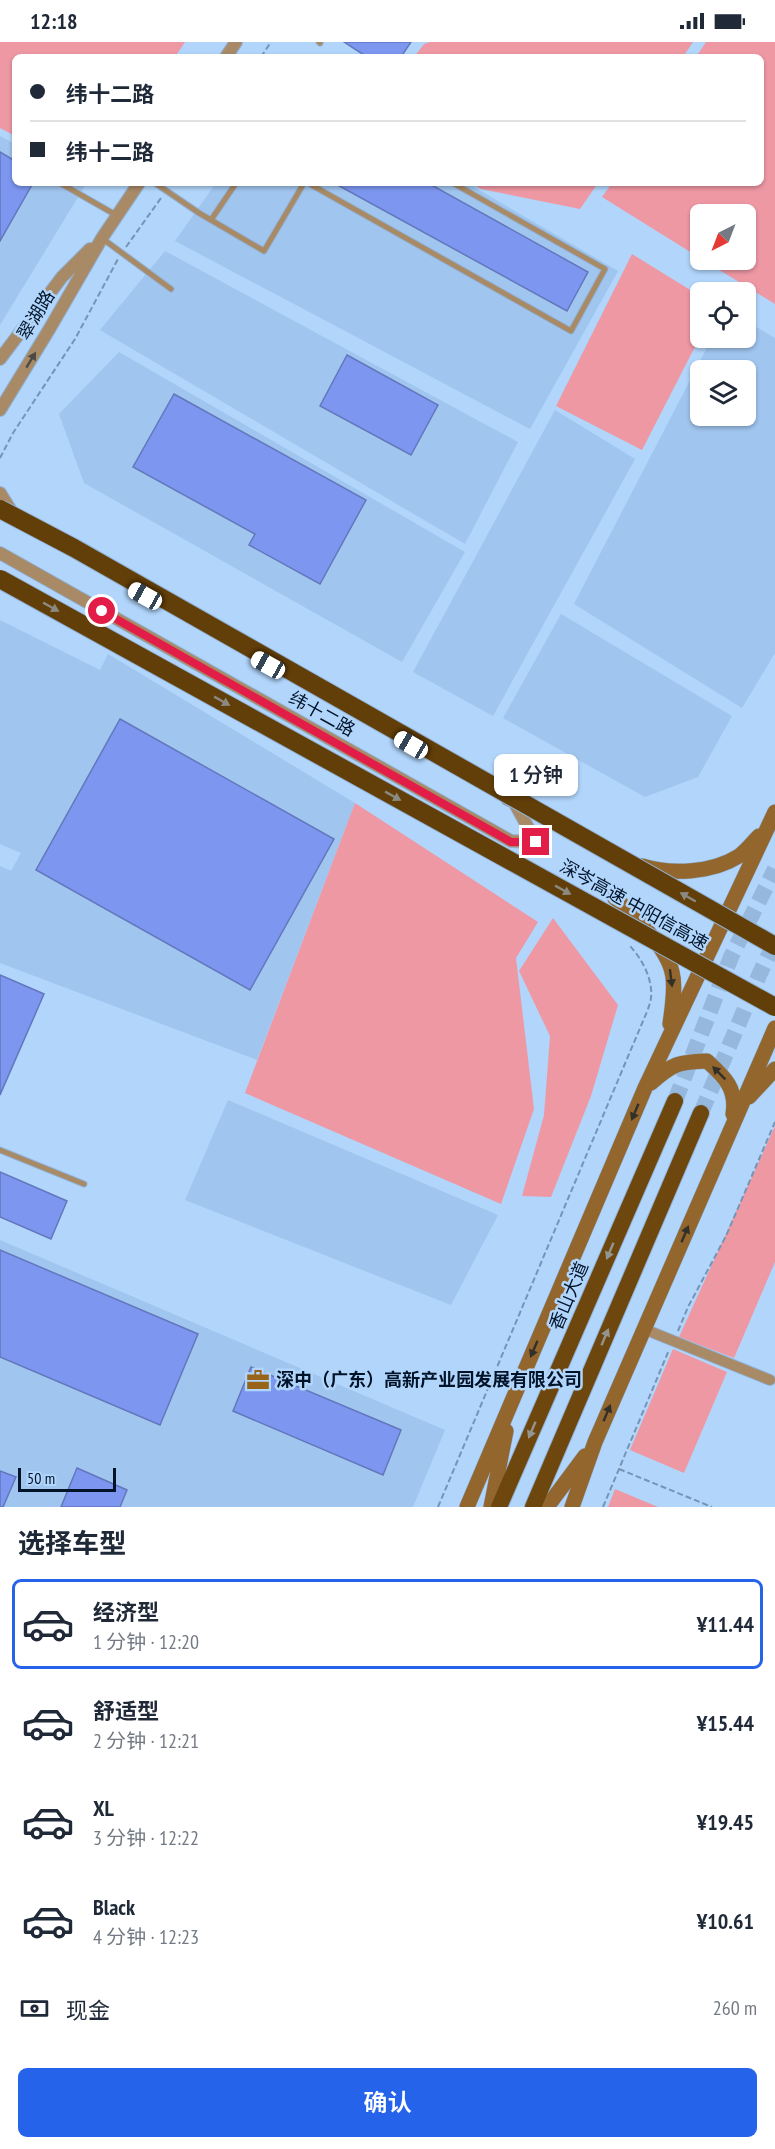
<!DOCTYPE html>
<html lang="zh">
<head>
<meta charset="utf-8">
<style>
  :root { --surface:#fff; --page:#f6f6f7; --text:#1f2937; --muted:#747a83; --line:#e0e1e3; --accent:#2563eb }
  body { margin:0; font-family:"PT Sans Narrow","Noto Sans SC",sans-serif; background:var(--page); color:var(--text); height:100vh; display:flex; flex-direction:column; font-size:22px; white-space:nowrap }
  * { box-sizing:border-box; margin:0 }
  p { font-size:20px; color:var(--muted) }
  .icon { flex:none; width:33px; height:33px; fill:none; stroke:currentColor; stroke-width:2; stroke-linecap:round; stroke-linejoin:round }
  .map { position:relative; height:1465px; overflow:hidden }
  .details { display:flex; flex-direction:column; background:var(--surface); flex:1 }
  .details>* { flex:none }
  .guide { position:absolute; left:12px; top:12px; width:752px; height:132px; border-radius:9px; box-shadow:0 2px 4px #0004; display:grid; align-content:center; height:132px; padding:0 18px; background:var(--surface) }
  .needle { width:39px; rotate:222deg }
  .controls { position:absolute; left:690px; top:162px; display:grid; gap:12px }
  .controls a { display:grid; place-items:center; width:66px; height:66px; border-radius:9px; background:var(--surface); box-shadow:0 2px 4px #0004; font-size:30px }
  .scale { position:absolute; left:18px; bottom:15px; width:98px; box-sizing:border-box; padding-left:6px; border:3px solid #001329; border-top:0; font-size:16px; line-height:21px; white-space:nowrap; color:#001329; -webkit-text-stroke:4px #b1d5fb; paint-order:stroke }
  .end { position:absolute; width:27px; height:27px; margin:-14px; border:8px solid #e11d48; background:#fff; box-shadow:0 0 0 3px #fff }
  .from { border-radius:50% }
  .bubble { position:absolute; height:42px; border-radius:9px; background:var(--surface); box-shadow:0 2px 4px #0004; font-size:20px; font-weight:600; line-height:42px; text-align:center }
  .car { position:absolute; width:18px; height:36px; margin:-18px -9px; border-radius:8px; box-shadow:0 0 4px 2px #0007; background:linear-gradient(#fff 24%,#345 0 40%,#fff 0 76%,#345 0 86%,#fff 0) }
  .guide b { display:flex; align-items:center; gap:21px; height:57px; font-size:22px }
  .guide b+b { border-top:2px solid var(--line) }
  .guide i { width:15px; height:15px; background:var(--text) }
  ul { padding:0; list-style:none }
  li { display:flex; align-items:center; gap:18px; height:90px; margin:0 12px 9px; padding:0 6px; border:3px solid transparent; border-radius:9px }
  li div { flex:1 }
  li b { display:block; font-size:22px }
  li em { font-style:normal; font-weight:600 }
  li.current { border-color:var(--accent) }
  li>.icon { width:54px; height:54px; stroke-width:1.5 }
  h2 { padding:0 18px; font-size:27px; line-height:72px }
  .pay { display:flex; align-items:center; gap:15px; height:66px; padding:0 18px; font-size:22px }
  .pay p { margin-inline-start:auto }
  .action { display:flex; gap:12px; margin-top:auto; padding:12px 18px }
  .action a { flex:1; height:69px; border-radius:9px; background:var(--accent); color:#fff; font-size:24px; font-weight:600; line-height:69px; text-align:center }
  .status { display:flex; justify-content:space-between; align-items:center; height:42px; padding:0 30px; background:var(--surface); direction:ltr }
  .status svg { height:16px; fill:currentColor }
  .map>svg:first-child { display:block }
  .built { fill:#a0c5ef; fill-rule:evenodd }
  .green { fill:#ee98a4 }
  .building { fill:#7d96f0; stroke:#6377bc; stroke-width:1.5 }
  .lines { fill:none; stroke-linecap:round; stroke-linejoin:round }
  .trunk-tunnel { stroke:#96b8dc; stroke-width:16; stroke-dasharray:16 8; stroke-linecap:butt }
  .service-casing { stroke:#91b2d5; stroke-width:7 }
  .minor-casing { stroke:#91b2d5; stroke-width:12 }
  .tertiary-casing { stroke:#91b2d5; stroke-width:14 }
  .secondary-casing { stroke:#91b2d5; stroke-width:16 }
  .trunk-casing { stroke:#91b2d5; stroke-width:18 }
  .path { stroke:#7695b5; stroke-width:2; stroke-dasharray:6 3; stroke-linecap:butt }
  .service { stroke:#a88a67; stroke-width:5 }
  .minor { stroke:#a88a67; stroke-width:10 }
  .tertiary { stroke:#a88a67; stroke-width:12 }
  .secondary { stroke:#92662d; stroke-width:15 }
  .trunk { stroke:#6e470e; stroke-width:16 }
  .motorway-bridge-casing { stroke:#91b2d5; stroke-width:20; stroke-linecap:butt }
  .motorway-bridge { stroke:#623e08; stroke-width:18 }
  .oneway { fill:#4c4945 }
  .oneway2 { fill:#8a8a82 }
  .oneway3 { fill:#33302a }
  .oneway4 { fill:#939590 }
  .route { stroke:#e11d48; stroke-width:8 }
  .labels { text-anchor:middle; stroke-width:5; stroke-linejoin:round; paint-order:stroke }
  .street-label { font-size:18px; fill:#001329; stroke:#b1d5fb }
  .poi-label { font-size:18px; font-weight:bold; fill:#001329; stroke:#b1d5fb; text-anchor:start }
</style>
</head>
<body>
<div class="status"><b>12:18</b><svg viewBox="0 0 49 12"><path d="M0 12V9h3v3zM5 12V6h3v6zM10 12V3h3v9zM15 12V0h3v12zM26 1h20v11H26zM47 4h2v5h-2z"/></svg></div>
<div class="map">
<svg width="775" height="1465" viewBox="0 0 775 1465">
  <rect width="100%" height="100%" fill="#b1d5fb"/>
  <path class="built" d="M0,94L15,102V141L86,142L0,283Z
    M216,141H467L618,229L530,387L175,199Z
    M165,209L518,400L465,502L100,288Z
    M746,279L775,296V611L742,666L574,562L712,296H746ZM700,328H746V374H700Z
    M119,310L465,510L402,620L84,441L59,372Z
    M555,368L635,417L493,674L413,630Z
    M561,572L732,674L698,735L645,755L503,676Z
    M0,578L100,628L108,612L355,761L257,1018L0,921V824L11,829L21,811L0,802Z
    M228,1058L498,1173L451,1263L185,1158Z
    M0,1198L445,1388L413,1465H0Z"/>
  <path class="green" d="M0,0H185L175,15H15V94L0,86Z
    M430,0H693L683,15H414L424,2Z
    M706,0H775V262L703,218H746V172H700V216L602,155L612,141H760V15H696Z
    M471,141H598L580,167L481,147Z
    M632,212L700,254V295L642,408L556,364Z
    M355,761L538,880L516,916L534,1067L501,1162L245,1051Z
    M553,876L618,963L591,1054L551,1155L522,1154L544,1073L550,994L519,929Z
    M775,1084V1220L734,1316L679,1295Z
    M673,1307L727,1330L684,1431L630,1408Z
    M615,1447L658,1465H608Z"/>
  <path class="building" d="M344,0H411L401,15H367Z
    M0,110L15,119V141H33L0,199Z
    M334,141H428L588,230L567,269Z
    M347,313L438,363L411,413L320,364Z
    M174,352L366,458L320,542L249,503L255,492L133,425Z
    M120,677L334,797L250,948L36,828Z
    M0,933L44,952L0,1053Z
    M0,1130L67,1159L51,1197L0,1175Z
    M0,1208L198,1292L160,1383L0,1315Z
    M251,1325L401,1388L383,1433L233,1369Z
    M77,1426L127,1448L120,1465H61Z
    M0,1429L16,1435L3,1465H0Z"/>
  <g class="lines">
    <path class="trunk-tunnel" d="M675,1059L731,915L775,827
      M701,1071L760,931L775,900"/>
    <g class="service-casing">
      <path id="service" d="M319,0L320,1
        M60,141L116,173
        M155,141L199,171L264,209L304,141
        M308,141L571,289L605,227L453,141
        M211,178L236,141
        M103,197L171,247
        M0,1108L84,1142"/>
    </g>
    <g class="minor-casing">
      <path id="minor" d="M644,1287L770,1338"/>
    </g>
    <g class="tertiary-casing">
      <path id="tertiary" d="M226,15L236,0
        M0,317L62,235L90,207
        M0,368L50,286L102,196L139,141
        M0,451L13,472
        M0,511L511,799L536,800
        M507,757L514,760L536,800"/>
    </g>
    <g class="secondary-casing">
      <path id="secondary" d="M642,824C672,833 712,831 739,814C746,809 753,800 759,794
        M614,855C633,873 666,904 672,930C676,945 672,966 670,982
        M651,1041C673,1021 679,1020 707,1019C725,1035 737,1047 733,1072
        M749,1055L775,1027
        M467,1465L645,1046L775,770
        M491,1465L506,1389
        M547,1465L585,1414
        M572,1465L595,1400L775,986"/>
    </g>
    <g class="trunk-casing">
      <path id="trunk" d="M499,1465L675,1059
        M533,1465L701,1071"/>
    </g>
    <path class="path" d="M261,15L271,0
      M126,205L161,156
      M0,416L13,391L75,297L118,217
      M678,1289L688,1265L726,1194L775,1080
      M619,1427L712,1465
      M438,1465L643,979C646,972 650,963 651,956C653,937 642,917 630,904
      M603,1465L669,1308"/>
    <use href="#service" class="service"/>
    <use href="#minor" class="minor"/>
    <use href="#tertiary" class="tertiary"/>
    <use href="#secondary" class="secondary"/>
    <use href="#trunk" class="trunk"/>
    <g class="motorway-bridge-casing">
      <path id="motorway-bridge" d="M0,467L74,506L775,904
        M0,537L775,965"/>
    </g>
    <use href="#motorway-bridge" class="motorway-bridge"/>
  </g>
  <defs><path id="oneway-solid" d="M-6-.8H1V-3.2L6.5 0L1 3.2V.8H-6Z" transform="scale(1.5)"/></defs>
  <use class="oneway" href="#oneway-solid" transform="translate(31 318) rotate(-59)"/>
  <g class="oneway2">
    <use href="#oneway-solid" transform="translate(51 565) rotate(29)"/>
    <use href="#oneway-solid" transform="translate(222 659) rotate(29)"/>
    <use href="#oneway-solid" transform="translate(393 754) rotate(29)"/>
    <use href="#oneway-solid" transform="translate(563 848) rotate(29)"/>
    <use href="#oneway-solid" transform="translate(688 855) rotate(-150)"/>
  </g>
  <g class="oneway3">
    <use href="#oneway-solid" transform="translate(671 936) rotate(83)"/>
    <use href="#oneway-solid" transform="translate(719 1031) rotate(-135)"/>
    <use href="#oneway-solid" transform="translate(635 1070) rotate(113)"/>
    <use href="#oneway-solid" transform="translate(685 1192) rotate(-67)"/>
    <use href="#oneway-solid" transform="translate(534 1307) rotate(113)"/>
    <use href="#oneway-solid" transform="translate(607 1371) rotate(-67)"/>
  </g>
  <g class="oneway4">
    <use href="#oneway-solid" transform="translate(610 1209) rotate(113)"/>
    <use href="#oneway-solid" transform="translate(605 1295) rotate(-67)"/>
    <use href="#oneway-solid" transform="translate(532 1388) rotate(113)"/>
  </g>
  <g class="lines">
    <path class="route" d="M102,569L511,800H536"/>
  </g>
  <defs>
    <g id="office-bare" transform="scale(1.8)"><path d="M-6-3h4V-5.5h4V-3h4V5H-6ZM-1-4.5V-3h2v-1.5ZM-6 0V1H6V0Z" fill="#986419" stroke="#b1d5fb" stroke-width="2.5" paint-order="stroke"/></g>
  </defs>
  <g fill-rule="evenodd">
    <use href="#office-bare" x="258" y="1338"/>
  </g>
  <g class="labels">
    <g class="street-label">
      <text transform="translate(36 273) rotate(-59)" y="6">翠湖路</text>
      <text transform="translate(322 672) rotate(29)" y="6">纬十二路</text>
      <text transform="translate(634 863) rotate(29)" y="6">深岑高速 中阳信高速</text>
      <text transform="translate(569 1254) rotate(-67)" y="6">香山大道</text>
    </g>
    <g class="poi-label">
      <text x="276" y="1344">深中（广东）高新产业园发展有限公司</text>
    </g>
  </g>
</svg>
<div class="controls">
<a><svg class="needle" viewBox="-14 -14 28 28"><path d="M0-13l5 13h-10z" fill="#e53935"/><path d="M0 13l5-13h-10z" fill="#747a83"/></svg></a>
<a><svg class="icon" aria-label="locate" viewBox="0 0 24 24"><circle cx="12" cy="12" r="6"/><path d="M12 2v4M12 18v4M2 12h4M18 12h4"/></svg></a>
<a><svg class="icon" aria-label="layers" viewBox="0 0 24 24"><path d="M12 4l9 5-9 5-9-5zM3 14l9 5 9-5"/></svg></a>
</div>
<div class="scale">50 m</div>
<i class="end from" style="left:102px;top:569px"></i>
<i class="end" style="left:536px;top:800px"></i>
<div class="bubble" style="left:494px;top:712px;width:84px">1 分钟</div>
<i class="car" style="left:145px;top:554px;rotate:299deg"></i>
<i class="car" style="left:268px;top:623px;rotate:299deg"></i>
<i class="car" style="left:411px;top:703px;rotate:300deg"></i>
<div class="guide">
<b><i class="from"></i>纬十二路</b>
<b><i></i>纬十二路</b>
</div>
</div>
<section class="details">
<h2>选择车型</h2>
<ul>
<li class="current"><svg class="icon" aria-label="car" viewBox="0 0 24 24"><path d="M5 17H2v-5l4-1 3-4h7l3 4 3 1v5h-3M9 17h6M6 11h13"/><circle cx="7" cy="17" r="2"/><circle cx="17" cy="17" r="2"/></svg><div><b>经济型</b><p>1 分钟 · 12:20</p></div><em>¥11.44</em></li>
<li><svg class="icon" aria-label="car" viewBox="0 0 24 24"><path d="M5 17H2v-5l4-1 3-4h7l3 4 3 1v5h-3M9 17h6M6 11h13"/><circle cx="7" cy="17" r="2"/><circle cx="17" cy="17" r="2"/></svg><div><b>舒适型</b><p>2 分钟 · 12:21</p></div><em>¥15.44</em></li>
<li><svg class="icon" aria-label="car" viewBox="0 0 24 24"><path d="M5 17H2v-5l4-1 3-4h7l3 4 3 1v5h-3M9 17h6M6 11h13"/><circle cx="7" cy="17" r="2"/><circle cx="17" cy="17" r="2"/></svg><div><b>XL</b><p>3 分钟 · 12:22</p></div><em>¥19.45</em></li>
<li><svg class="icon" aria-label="car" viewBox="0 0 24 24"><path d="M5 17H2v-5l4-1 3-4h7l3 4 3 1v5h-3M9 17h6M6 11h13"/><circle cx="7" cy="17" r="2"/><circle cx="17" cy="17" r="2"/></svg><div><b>Black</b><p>4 分钟 · 12:23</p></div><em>¥10.61</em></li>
</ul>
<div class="pay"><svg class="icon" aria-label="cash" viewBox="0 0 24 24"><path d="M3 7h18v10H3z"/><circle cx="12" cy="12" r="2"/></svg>现金<p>260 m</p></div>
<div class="action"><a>确认</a></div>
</section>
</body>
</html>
